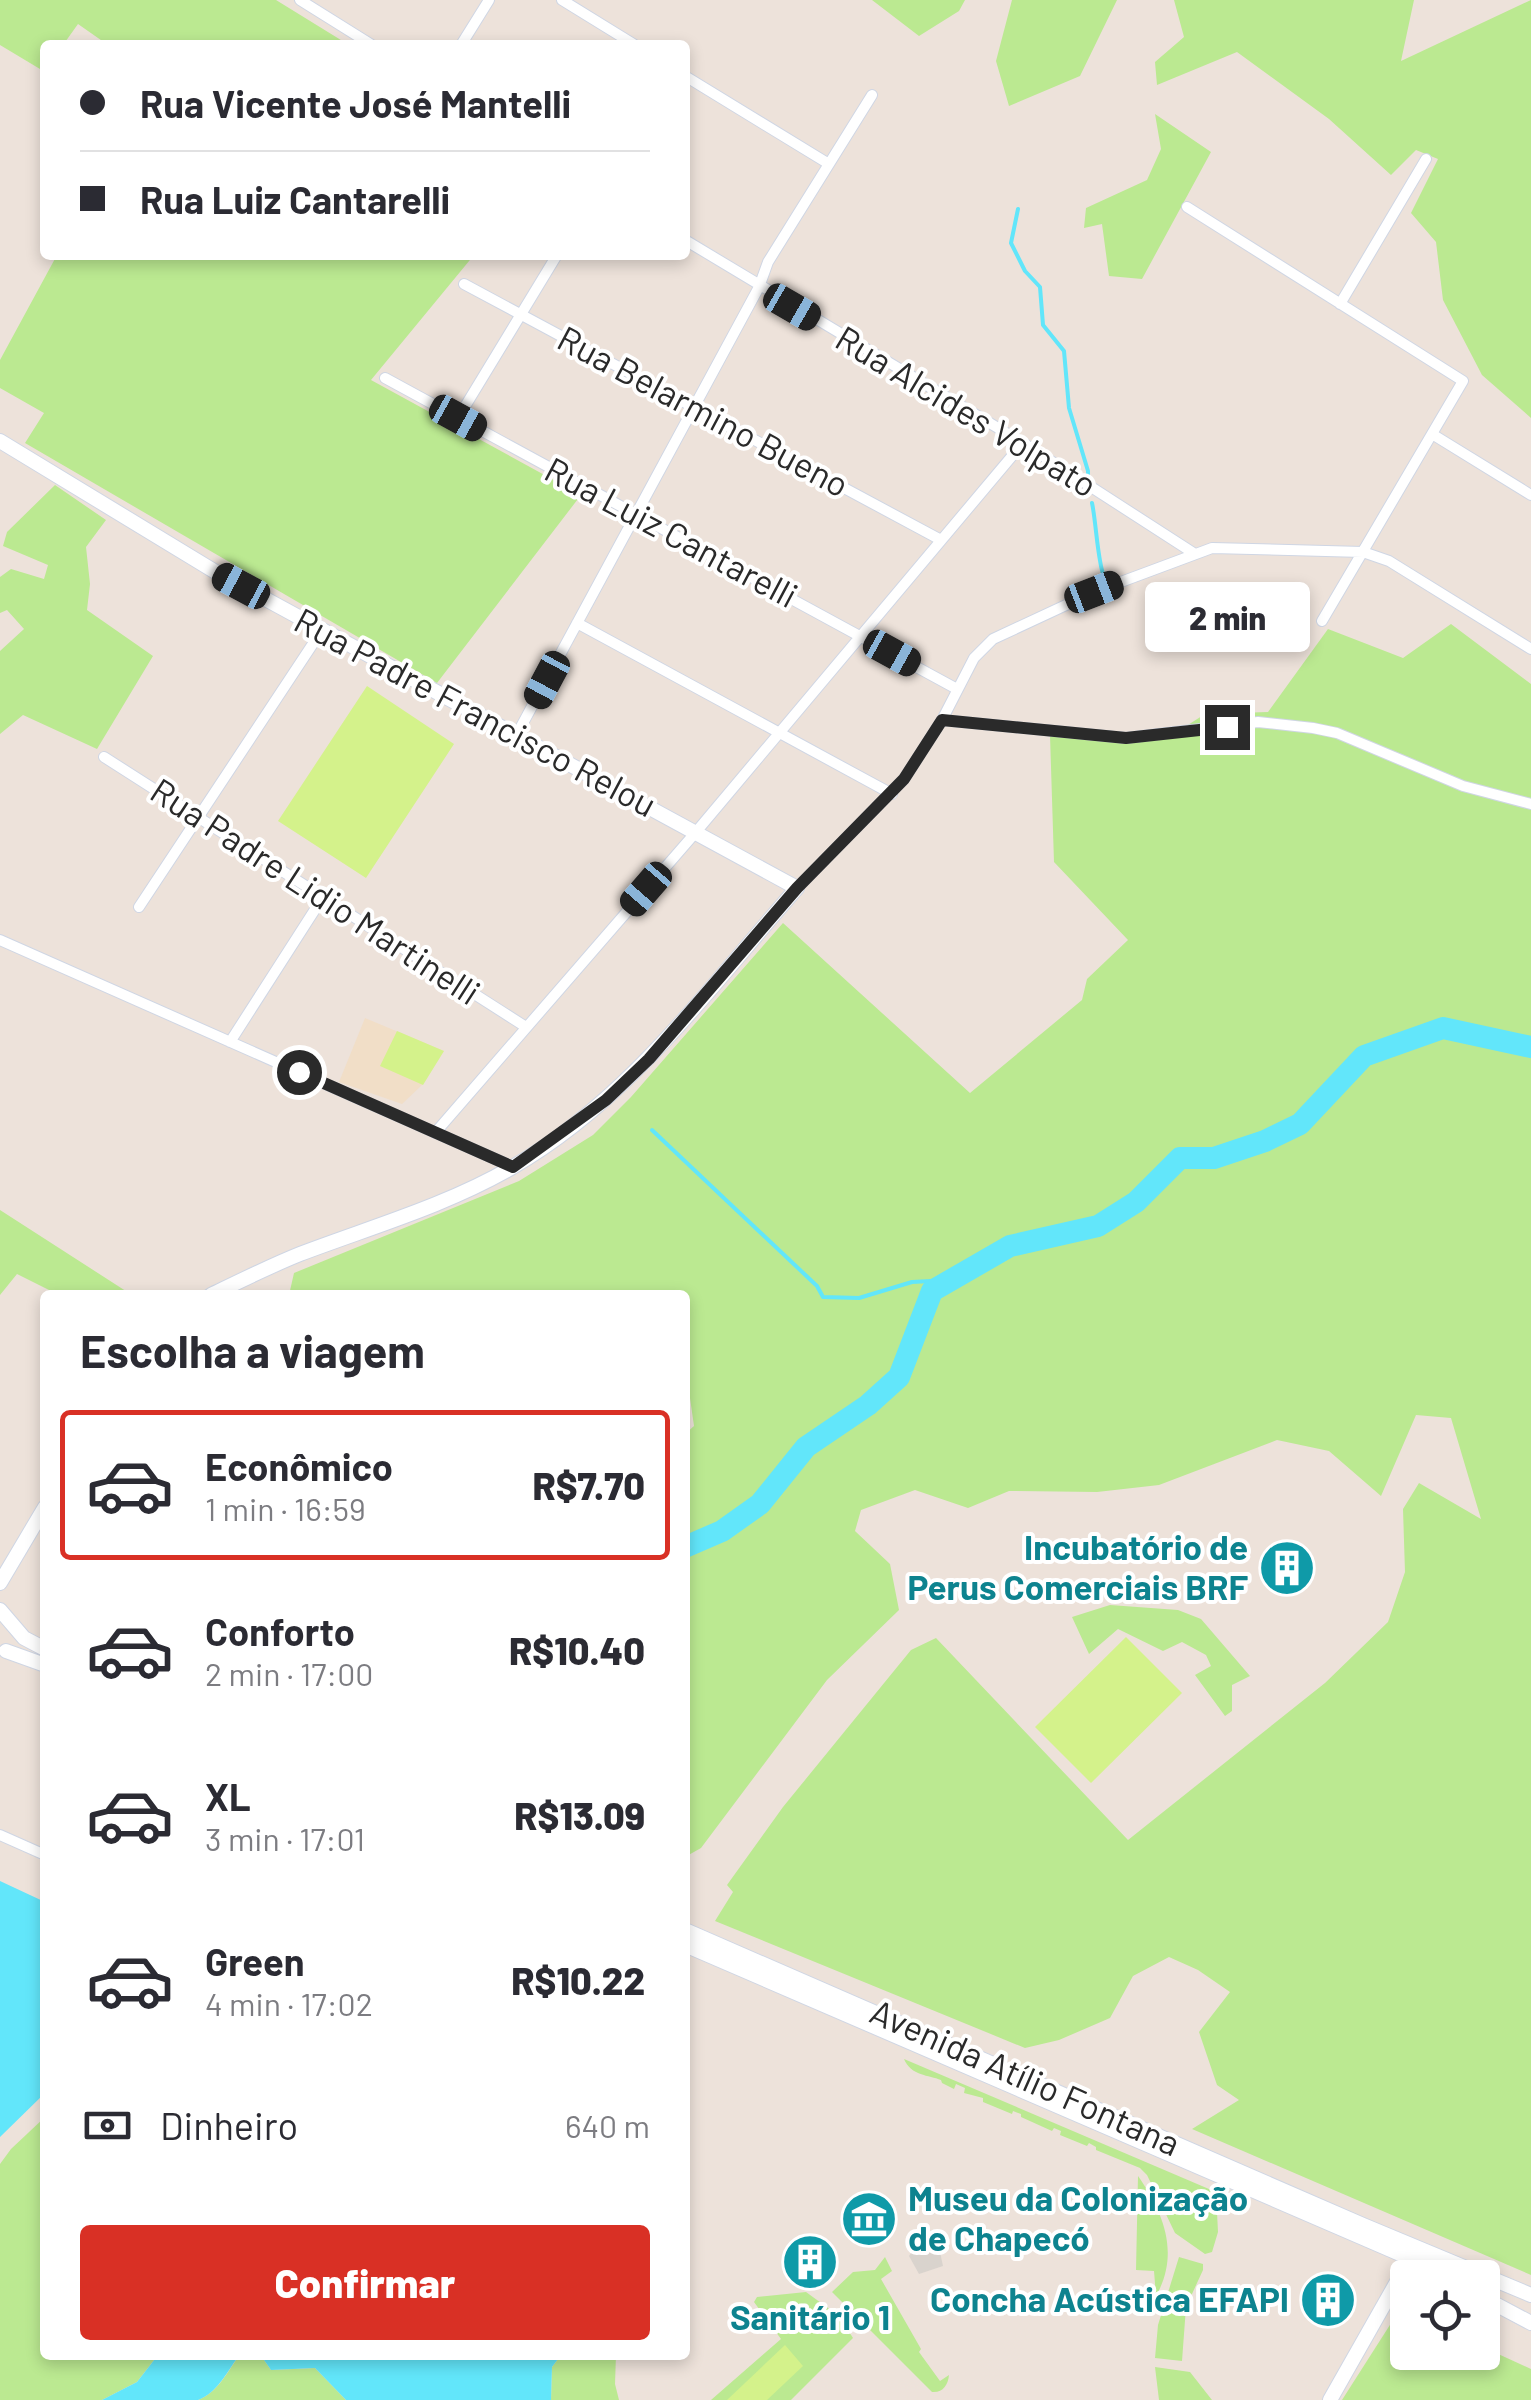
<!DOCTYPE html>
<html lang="pt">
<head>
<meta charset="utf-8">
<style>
  :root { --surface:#fff; --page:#f2f2f3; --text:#2b2b33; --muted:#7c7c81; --line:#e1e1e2; --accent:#d93025 }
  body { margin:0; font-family:Barlow,sans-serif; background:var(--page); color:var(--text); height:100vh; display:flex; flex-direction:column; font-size:38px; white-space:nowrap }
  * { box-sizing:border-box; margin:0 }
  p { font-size:32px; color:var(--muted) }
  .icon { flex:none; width:55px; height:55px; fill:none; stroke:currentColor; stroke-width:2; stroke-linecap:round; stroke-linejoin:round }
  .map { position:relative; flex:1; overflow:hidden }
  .details { position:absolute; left:40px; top:1290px; width:650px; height:1070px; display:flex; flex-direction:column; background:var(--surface); border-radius:10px; box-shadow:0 5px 15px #0003 }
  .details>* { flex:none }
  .top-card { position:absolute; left:40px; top:40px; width:650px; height:220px; border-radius:10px; box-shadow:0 5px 15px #0003; display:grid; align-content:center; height:220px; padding:0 40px; background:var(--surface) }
  .controls { position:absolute; left:1390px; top:2260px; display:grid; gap:20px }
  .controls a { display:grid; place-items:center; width:110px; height:110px; border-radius:10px; background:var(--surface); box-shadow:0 5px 15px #0003; font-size:50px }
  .end { position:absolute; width:45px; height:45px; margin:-22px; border:12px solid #2a2a2a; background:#fff; box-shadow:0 0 0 5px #fff }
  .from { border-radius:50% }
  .bubble { position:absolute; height:70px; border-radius:10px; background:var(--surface); box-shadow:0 5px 15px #0003; font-size:32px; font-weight:800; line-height:70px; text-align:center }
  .car { position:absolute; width:30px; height:60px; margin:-30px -15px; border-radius:12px; box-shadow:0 0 8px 2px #0007; background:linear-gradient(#222 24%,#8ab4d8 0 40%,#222 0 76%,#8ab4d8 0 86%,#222 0) }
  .top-card b { display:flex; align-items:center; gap:35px; height:95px; font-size:38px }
  .top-card b+b { border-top:2px solid var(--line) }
  .top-card i { width:25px; height:25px; background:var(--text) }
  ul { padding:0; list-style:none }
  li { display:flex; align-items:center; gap:30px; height:150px; margin:0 20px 15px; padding:0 20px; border:5px solid transparent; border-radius:10px }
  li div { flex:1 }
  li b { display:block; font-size:38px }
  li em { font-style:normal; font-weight:800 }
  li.selected { border-color:var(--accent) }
  li>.icon { width:90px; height:90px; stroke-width:1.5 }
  h2 { padding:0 40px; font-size:45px; line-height:120px }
  .pay { display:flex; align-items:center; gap:25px; height:110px; padding:0 40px; font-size:38px }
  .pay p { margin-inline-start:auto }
  .primary-button { display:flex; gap:20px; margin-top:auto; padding:20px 40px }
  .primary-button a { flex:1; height:115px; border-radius:10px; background:var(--accent); color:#fff; font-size:40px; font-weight:800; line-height:115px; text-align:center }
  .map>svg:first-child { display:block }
  .education { fill:#f1dec7 }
  .green { fill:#bbe991 }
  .pitch { fill:#d4f28b }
  .plaza { fill:#d9d3cd }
  .water { fill:#62e6fa }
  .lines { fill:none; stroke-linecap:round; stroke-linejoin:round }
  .stream { stroke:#62e6fa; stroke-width:4 }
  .river { stroke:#62e6fa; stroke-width:22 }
  .street-casing { stroke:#cfd6e4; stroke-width:12 }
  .secondary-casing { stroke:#cfd6e4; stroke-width:16 }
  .street { stroke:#fff; stroke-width:10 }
  .secondary { stroke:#fff; stroke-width:14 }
  .route { stroke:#2a2a2a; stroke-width:12 }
  .labels { text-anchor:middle; stroke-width:8; stroke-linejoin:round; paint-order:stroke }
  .street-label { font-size:35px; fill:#2a2a2a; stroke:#fff }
  .culture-label { font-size:35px; font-weight:bold; fill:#0d838f; stroke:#fff; text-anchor:end }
</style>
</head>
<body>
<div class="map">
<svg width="1531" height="2400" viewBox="0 0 1531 2400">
  <rect width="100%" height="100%" fill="#ede2da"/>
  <path class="education" d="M365,1018L444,1051L422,1085L402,1104L339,1082Z"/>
  <path class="green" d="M0,0H276L349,45H108L78,24L63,45H45V72L0,45Z
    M872,0H965L959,11L919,36Z
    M1012,0H1117L1080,76L1009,106L996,61Z
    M1174,0H1414L1401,61L1531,0V418L1482,375L1443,300L1436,242L1411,213L1438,159L1416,150L1391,175L1329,119L1237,52L1157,85L1155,62L1184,37Z
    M1155,114L1211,152L1142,279L1109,276L1102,224L1084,228L1086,208L1147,180L1161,149Z
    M57,255H474L371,380L581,495L437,683L25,443L44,413L0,388V360Z
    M55,485L106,520L86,547L90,584L87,610L153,656L97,749L23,715L0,734V651L24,629L7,610L0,613V577L11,569L44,579L48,565L3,546L7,532Z
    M1451,624L1531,684V2275L1192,2129L1239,2100L1217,2085L1199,2032L1230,1992L1198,1970L1169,1957L1133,1976L1110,2018L1059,2040L1025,2048L715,1921L733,1892L727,1885L783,1807L911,1650L936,1638L1128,1840L1325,1683L1388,1622L1405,1572L1403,1509L1419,1483L1481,1519L1451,1418L1416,1415L1381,1496L1329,1451L1277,1440L1159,1485L1097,1492L1009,1491L968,1508L915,1490L861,1510L855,1531L890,1564L899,1610L827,1680L701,1848L685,1857V1434L694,1426L690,1398L685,1395V1295H289L294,1273L519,1181L593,1135L631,1097L783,923L970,1093L1082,1000L1087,979L1128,940L1054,862L1050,735L1099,740L1180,730L1205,714L1268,712L1328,629L1403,658Z
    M0,1210L132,1295H59L17,1274L0,1295Z
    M1110,1605L1178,1610L1201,1619L1250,1676L1232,1685V1711L1225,1716L1195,1675L1211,1666L1206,1655L1182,1642L1163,1651L1118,1629L1089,1654L1072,1617Z
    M904,2059L1216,2192L1218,2232L1212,2252L1205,2254L1175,2233L1147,2175L1140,2168L1096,2150V2147L1089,2143L1087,2146L1060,2135L1061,2131L1054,2128L1052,2131L1021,2117V2114L1013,2111L1012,2114L983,2102V2098L964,2093L965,2088L956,2084L954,2089L942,2083L941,2080C929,2075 911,2076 904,2059Z
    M45,2117V2355H158L137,2382L102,2400H0V2164L11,2149Z
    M1138,2176C1164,2213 1180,2254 1156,2296L1154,2271L1136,2270Z
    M885,2257L892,2271L881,2279L921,2349L919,2352L940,2381L949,2375C948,2385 943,2393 932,2392L832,2292L853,2272L875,2270Z
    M1179,2257L1203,2264V2270L1186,2307L1182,2361L1155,2358L1158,2325Z
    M806,2292L839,2316L853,2338L791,2400H711L781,2339L754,2302L757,2297Z
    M1407,2315L1408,2352H1482L1483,2347L1531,2369V2400H1342L1395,2317Z
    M561,2355H616L615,2384L619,2400H551L552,2367Z
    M238,2357L264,2360L271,2370L315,2368L346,2400H198C217,2393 227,2373 238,2357Z
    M1155,2367L1190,2372L1212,2400H1159Z"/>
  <path class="pitch" d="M367,686L454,744L366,878L278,821Z
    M397,1031L444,1051L423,1085L380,1066Z
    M1126,1637L1182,1693L1091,1783L1035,1727Z
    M785,2345L803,2366L767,2400H727Z"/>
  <path class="plaza" d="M921,2239L928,2241L940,2252L943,2266L919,2274L909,2256Z"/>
  <path class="water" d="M0,1881L45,1902V2093L0,2137Z
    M158,2355H561L552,2367L551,2400H346L315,2368L271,2370L264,2360L238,2357C227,2372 217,2393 198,2400H102L137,2382Z"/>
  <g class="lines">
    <path class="stream" d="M1018,209L1011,243L1025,271L1040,287L1043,325L1064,351L1069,408L1088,471V484
      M1092,503C1096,521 1098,565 1104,576
      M652,1130L817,1286L823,1297L859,1298L912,1282L950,1280"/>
    <path class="river" d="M685,1547L722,1531L760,1504L806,1447L868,1405L899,1377L932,1291L1010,1246L1098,1226L1136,1202L1180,1158H1214L1265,1141L1300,1124L1364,1056L1443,1028L1531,1047"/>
    <g class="street-casing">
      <path id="street" d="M300,0L372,45
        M562,0L635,45
        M461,45L489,0
        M685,76L829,164
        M1187,207L1463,381L1322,621
        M685,240L1023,443L1195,554
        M464,284L941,540
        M1340,304L1426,159
        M385,378L957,689
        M458,418L557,255
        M1432,434L1531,495
        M577,623L892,794
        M942,720L1126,738L1258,722L1313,728L1337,733L1463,786L1531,804
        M516,736L759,287L768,262L872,95
        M104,757L526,1027
        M797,888L904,779L942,720L974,658L993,639L1094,592L1212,548L1363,552L1389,561L1531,649
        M139,907L322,630
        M0,940L513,1167
        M230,1042L323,897
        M435,1133L696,832L1023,443
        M0,1835L45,1855"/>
    </g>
    <g class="secondary-casing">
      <path id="secondary" d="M0,441L214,571L797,888C709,988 628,1101 511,1168C445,1206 371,1227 300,1254C270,1266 240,1281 211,1295
        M0,1583L45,1507
        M0,1610L24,1638L45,1649
        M6,1651L45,1665
        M685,1930L1363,2225L1531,2295
        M685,1945L1421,2263L1447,2278
        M1482,2297L1531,2323
        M1330,2400L1415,2250"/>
    </g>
    <use href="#street" class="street"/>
    <use href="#secondary" class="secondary"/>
  </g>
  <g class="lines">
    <path class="route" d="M299,1072L513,1167L606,1100L649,1059L797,888L904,779L942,720L1126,738L1227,727"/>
  </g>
  <defs>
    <g id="building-disc" transform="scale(2.875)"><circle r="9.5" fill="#0f9aa8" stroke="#fff"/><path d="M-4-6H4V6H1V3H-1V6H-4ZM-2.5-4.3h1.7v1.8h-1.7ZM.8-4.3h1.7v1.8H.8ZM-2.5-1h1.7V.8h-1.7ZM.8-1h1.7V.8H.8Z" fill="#fff"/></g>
    <g id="museum-disc" transform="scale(2.875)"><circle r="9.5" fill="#0f9aa8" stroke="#fff"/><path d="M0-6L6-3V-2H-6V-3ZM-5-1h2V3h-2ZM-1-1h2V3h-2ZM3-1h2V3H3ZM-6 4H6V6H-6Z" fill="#fff"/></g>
  </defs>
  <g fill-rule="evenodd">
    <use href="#building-disc" x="1287" y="1568"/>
    <use href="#museum-disc" x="869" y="2219"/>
    <use href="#building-disc" x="810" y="2262"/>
    <use href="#building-disc" x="1328" y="2300"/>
  </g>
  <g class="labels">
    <g class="street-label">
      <text transform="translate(703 412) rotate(28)" y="12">Rua Belarmino Bueno</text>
      <text transform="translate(966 412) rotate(31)" y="12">Rua Alcides Volpato</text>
      <text transform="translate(671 533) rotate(28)" y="12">Rua Luiz Cantarelli</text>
      <text transform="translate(475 713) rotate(28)" y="12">Rua Padre Francisco Relou</text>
      <text transform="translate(315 892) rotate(33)" y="12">Rua Padre Lidio Martinelli</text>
      <text transform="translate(1025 2078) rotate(24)" y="12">Avenida Atílio Fontana</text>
    </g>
    <g class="culture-label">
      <text x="1248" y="1560">Incubatório de<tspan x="1248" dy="40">Perus Comerciais BRF</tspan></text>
      <text x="908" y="2211" text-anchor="start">Museu da Colonização<tspan x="908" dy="40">de Chapecó</tspan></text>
      <text x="1289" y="2312">Concha Acústica EFAPI</text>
      <text x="810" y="2330" text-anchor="middle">Sanitário 1</text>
    </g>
  </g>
</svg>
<div class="controls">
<a><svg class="icon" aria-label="locate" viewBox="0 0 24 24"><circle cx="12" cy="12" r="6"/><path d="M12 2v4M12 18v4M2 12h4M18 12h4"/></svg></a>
</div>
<i class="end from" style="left:299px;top:1072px"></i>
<i class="end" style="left:1227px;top:727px"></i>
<div class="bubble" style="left:1145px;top:582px;width:165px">2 min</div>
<i class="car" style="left:792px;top:307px;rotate:120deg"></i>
<i class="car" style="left:458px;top:418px;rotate:119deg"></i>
<i class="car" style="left:241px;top:586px;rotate:298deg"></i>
<i class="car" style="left:1094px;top:592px;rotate:69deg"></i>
<i class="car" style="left:892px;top:653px;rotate:119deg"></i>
<i class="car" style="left:547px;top:680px;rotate:208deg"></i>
<i class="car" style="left:646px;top:889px;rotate:221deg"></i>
<div class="top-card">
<b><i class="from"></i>Rua Vicente José Mantelli</b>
<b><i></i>Rua Luiz Cantarelli</b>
</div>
<section class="details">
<h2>Escolha a viagem</h2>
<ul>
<li class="selected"><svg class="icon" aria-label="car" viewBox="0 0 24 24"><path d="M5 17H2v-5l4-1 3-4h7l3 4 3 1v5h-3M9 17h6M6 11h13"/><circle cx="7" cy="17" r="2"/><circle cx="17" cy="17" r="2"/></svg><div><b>Econômico</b><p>1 min · 16:59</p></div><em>R$7.70</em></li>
<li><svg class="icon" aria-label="car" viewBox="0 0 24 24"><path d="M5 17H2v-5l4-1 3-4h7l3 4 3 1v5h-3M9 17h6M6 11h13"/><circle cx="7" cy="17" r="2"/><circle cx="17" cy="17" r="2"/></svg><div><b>Conforto</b><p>2 min · 17:00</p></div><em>R$10.40</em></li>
<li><svg class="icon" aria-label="car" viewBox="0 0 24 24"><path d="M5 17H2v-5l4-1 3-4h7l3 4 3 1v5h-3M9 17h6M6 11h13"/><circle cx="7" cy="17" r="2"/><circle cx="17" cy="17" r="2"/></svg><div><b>XL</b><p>3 min · 17:01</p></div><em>R$13.09</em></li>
<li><svg class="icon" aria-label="car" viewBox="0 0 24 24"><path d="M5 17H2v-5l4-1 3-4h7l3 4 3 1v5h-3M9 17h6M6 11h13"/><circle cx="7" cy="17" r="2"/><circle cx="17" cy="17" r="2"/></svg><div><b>Green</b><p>4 min · 17:02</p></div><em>R$10.22</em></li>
</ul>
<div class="pay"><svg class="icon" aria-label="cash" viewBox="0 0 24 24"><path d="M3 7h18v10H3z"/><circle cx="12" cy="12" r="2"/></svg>Dinheiro<p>640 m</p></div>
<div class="primary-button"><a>Confirmar</a></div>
</section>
</div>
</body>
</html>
